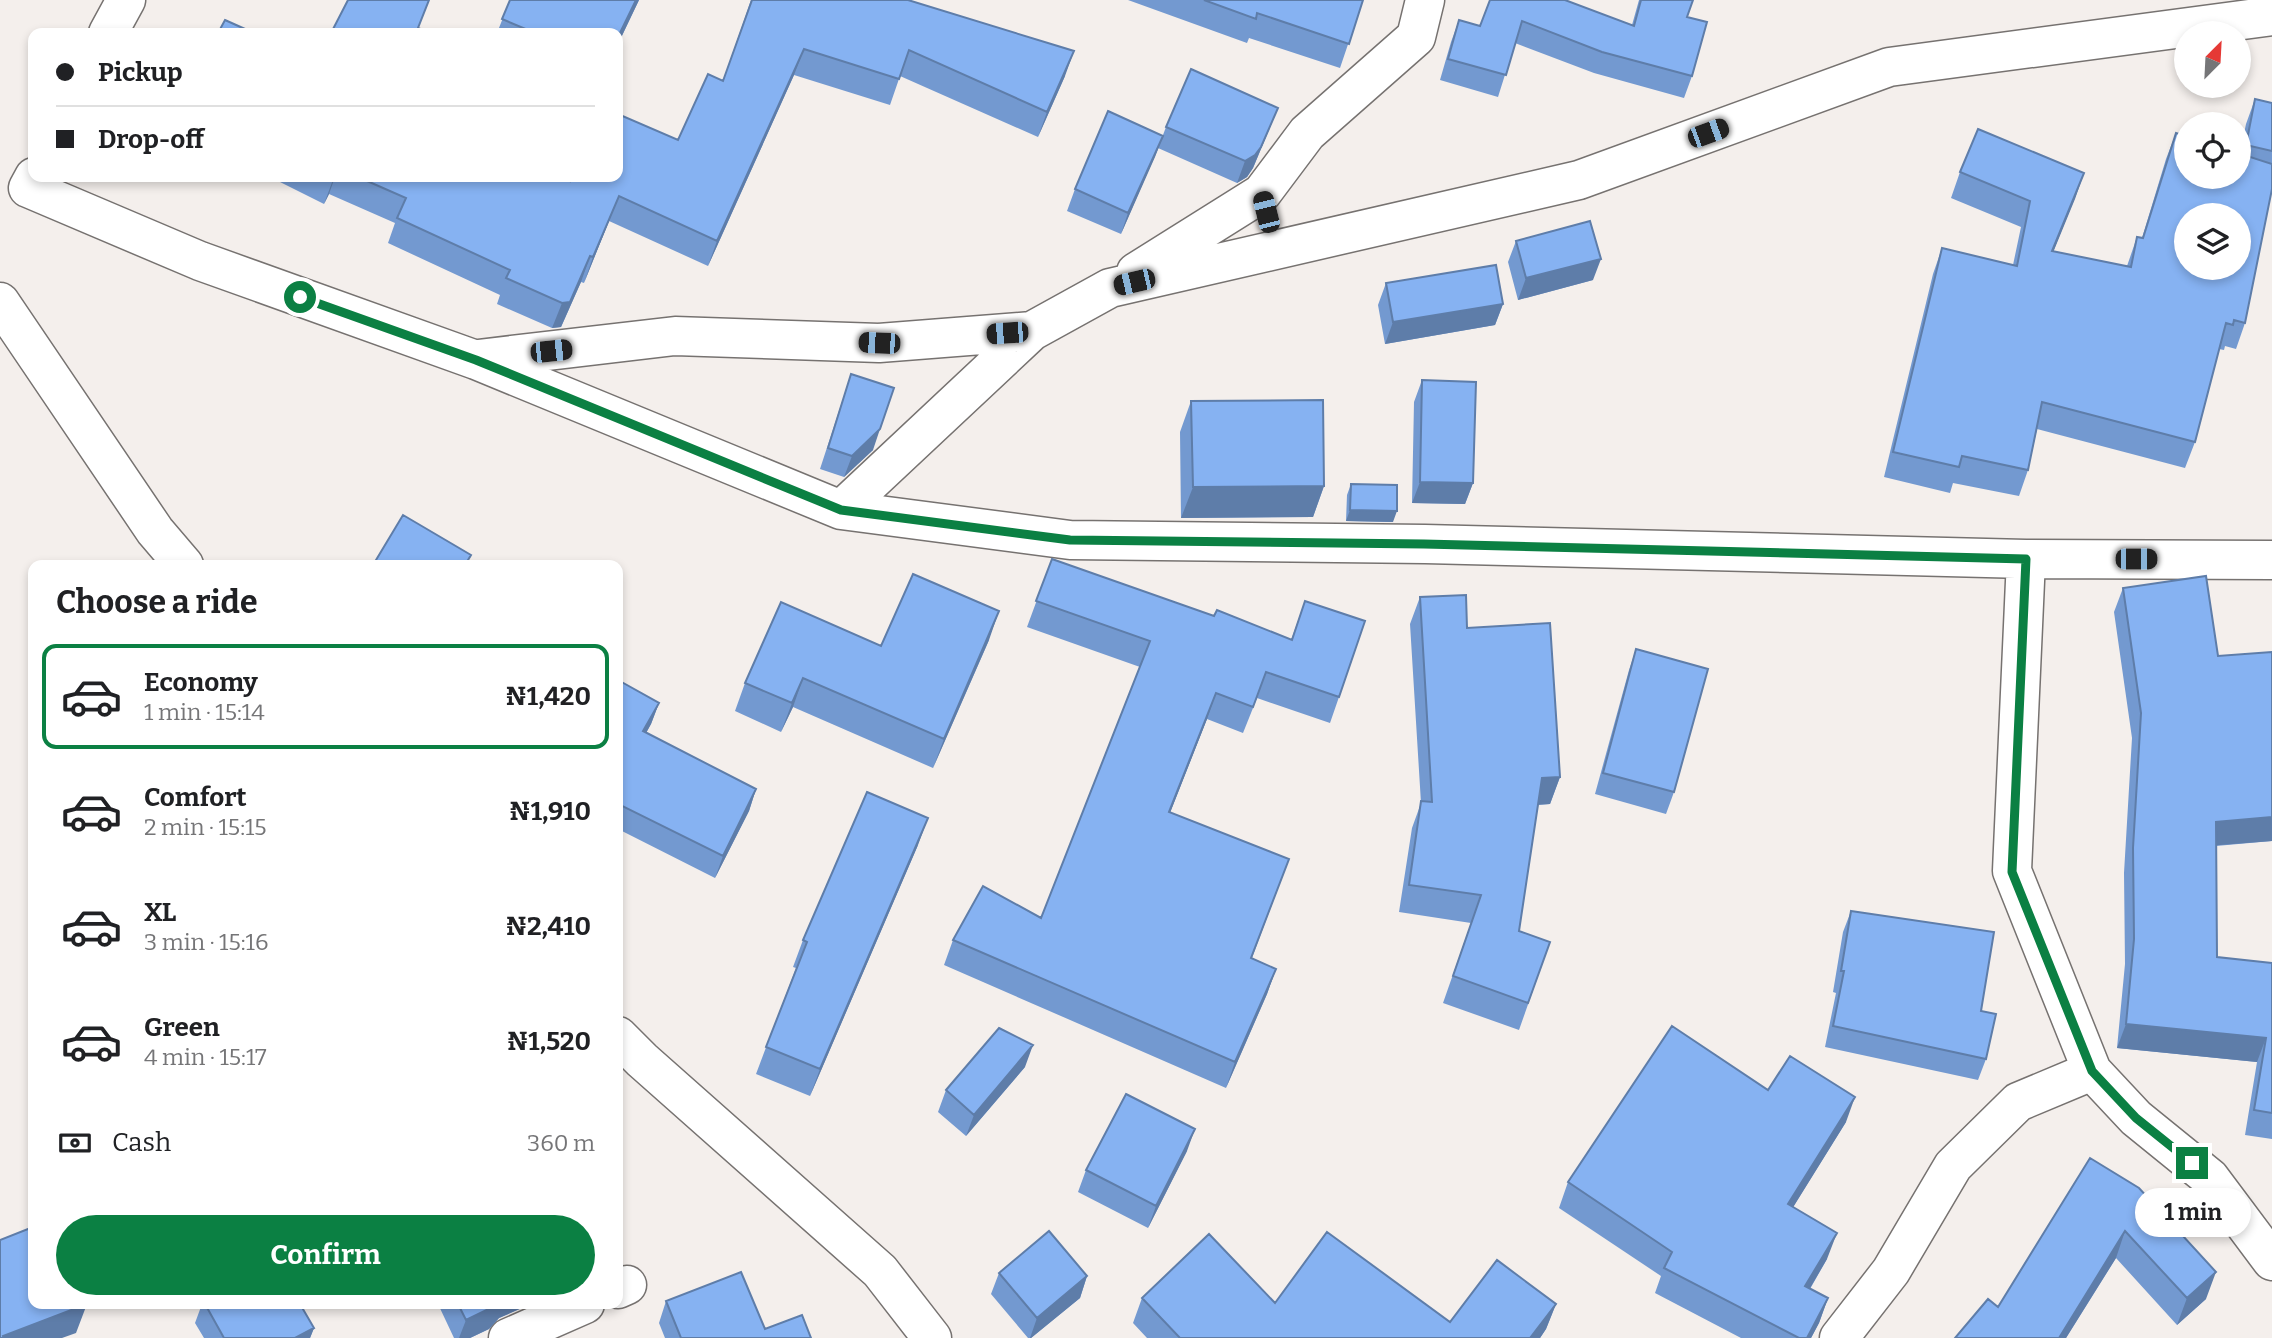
<!DOCTYPE html>
<html lang="en">
<head>
<meta charset="utf-8">
<style>
  :root { --surface:#fff; --page:#f6f6f6; --text:#202124; --muted:#757577; --line:#e0e0e0; --accent:#0b8043 }
  body { margin:0; font-family:Bitter,serif; background:var(--page); color:var(--text); height:100vh; display:flex; flex-direction:column; font-size:26px; white-space:nowrap }
  * { box-sizing:border-box; margin:0 }
  p { font-size:23px; color:var(--muted) }
  .icon { flex:none; width:38px; height:38px; fill:none; stroke:currentColor; stroke-width:2; stroke-linecap:round; stroke-linejoin:round }
  .map { position:relative; flex:1; overflow:hidden }
  .sheet { position:absolute; left:28px; top:560px; width:595px; height:749px; display:flex; flex-direction:column; background:var(--surface); border-radius:14px; box-shadow:0 4px 10px #0003 }
  .sheet>* { flex:none }
  .banner { position:absolute; left:28px; top:28px; width:595px; height:154px; border-radius:14px; box-shadow:0 4px 10px #0003; display:grid; align-content:center; height:154px; padding:0 28px; background:var(--surface) }
  .needle { width:46px; rotate:24deg }
  .fabs { position:absolute; left:2174px; top:21px; display:grid; gap:14px }
  .fabs a { display:grid; place-items:center; width:77px; height:77px; border-radius:50%; background:var(--surface); box-shadow:0 4px 10px #0003; font-size:35px }
  .end { position:absolute; width:32px; height:32px; margin:-16px; border:9px solid #0b8043; background:#fff; box-shadow:0 0 0 4px #fff }
  .from { border-radius:50% }
  .bubble { position:absolute; height:49px; border-radius:24px; background:var(--surface); box-shadow:0 4px 10px #0003; font-size:23px; font-weight:700; line-height:49px; text-align:center }
  .car { position:absolute; width:21px; height:42px; margin:-21px -10px; border-radius:9px; box-shadow:0 0 5px 2px #0007; background:linear-gradient(#222 24%,#8ab4d8 0 40%,#222 0 76%,#8ab4d8 0 86%,#222 0) }
  .banner b { display:flex; align-items:center; gap:24px; height:66px; font-size:26px }
  .banner b+b { border-top:2px solid var(--line) }
  .banner i { width:18px; height:18px; background:var(--text) }
  ul { padding:0; list-style:none }
  li { display:flex; align-items:center; gap:21px; height:105px; margin:0 14px 10px; padding:0 14px; border:4px solid transparent; border-radius:14px }
  li div { flex:1 }
  li b { display:block; font-size:26px }
  li em { font-style:normal; font-weight:700 }
  li.on { border-color:var(--accent) }
  li>.icon { width:63px; height:63px; stroke-width:1.5 }
  h2 { padding:0 28px; font-size:32px; line-height:84px }
  .pay { display:flex; align-items:center; gap:18px; height:77px; padding:0 28px; font-size:26px }
  .pay p { margin-inline-start:auto }
  .primary-button { display:flex; gap:14px; margin-top:auto; padding:14px 28px }
  .primary-button a { flex:1; height:80px; border-radius:42px; background:var(--accent); color:#fff; font-size:28px; font-weight:700; line-height:80px; text-align:center }
  .map>svg:first-child { display:block }
  .lines { fill:none; stroke-linecap:round; stroke-linejoin:round }
  .minor-casing { stroke:#767270; stroke-width:41 }
  .minor { stroke:#fff; stroke-width:38 }
  .wall { fill:#7399d0 }
  .shaded-wall { fill:#5e7da9 }
  .building { fill:#86b2f2; stroke:#5e7da9; stroke-width:2; fill-rule:evenodd }
  .route { stroke:#0b8043; stroke-width:9 }
</style>
</head>
<body>
<div class="map">
<svg width="2272" height="1338" viewBox="0 0 2272 1338">
  <rect width="100%" height="100%" fill="#f4efec"/>
  <g class="lines">
    <g class="minor-casing">
      <path id="minor" d="M108,33L126,0
        M34,177L28,188L200,261L476,360L841,510L1070,540L1425,544L2026,559L2272,560
        M1136,272L1262,193L1307,133L1416,37L1425,0
        M0,302L155,531L184,565
        M478,359L675,336L879,343L1032,331L1110,288L1579,180L1889,67L2272,16
        M841,510L1032,331
        M618,1036L642,1060L880,1271L932,1338
        M2092,1071L2136,1118L2210,1178L2272,1261
        M618,1289L627,1285
        M508,1338L585,1304
        M1839,1338L1891,1271L1953,1166L2018,1102L2092,1071L2012,871L2026,559"/>
    </g>
    <use href="#minor" class="minor"/>
  </g>
  <path class="wall" d="M510,0H639L618,44V33H497Z
    M751,0L1065,76L1038,137L900,76L890,105L794,75L708,266L609,221L584,283L581,282L561,327L552,328L497,304L500,295L388,243L395,223L329,194L324,204L270,177H561L570,181L678,140L723,81Z
    M1128,0H1363L1340,68L1249,38L1247,43Z
    M1490,0L1632,25L1639,0H1693L1687,17L1692,76L1684,98L1594,73L1515,43L1498,97L1440,80L1451,42L1459,20L1480,26Z
    M2255,99L2272,103V189L2245,323L2236,349L2225,346L2224,350L2219,349L2195,442L2185,468L2037,429L2028,470L2019,496L1953,483L1950,493L1884,477L1933,274L1942,248L2013,265L2021,227L1951,198L1960,172L2084,173L2053,252L2127,266L2137,237L2142,238L2166,159L2176,133L2240,153L2246,124Z
    M1278,108L1253,168L1247,177L1237,183L1158,148L1121,234L1067,211L1075,189L1163,135L1166,127Z
    M223,177H237L235,182Z
    M1516,241L1593,280L1518,300L1508,262Z
    M1386,283L1503,304L1495,325L1385,344L1378,305Z
    M851,374L873,450L844,477L820,469Z
    M1422,380L1473,483L1465,504L1412,503L1414,402Z
    M1191,401L1324,486L1313,517L1181,518L1180,432Z
    M1351,484L1393,522L1346,521L1347,495Z
    M1052,559L1214,616L1291,640L1305,601L1339,697L1330,723L1257,698L1243,733L1207,719L1170,813L1289,859L1252,958L1276,969L1267,994L1226,1088L944,965L953,940L1041,918L1140,667L1027,627Z
    M2123,588L2218,656L2272,652V841L2216,846L2217,957L2272,963V1139L2245,1135L2257,1062L2117,1048L2125,964L2124,873L2132,738L2114,612Z
    M1420,597L1467,628L1560,777L1550,804L1538,805L1519,931L1550,942L1519,1030L1443,1003L1471,923L1399,912L1412,828L1421,803L1410,624Z
    M989,640L933,768L793,707L781,732L735,711L745,683L881,646Z
    M1636,649L1674,792L1666,814L1595,794L1629,670Z
    M618,680L659,703L651,724L646,733L756,789L749,811L715,878L618,829Z
    M918,845L810,1096L756,1074L796,968L793,967L803,940Z
    M1851,911L1981,1011L1986,1059L1978,1080L1825,1047L1836,993L1833,992L1843,932Z
    M1025,1067L966,1136L938,1112L946,1090Z
    M1768,1090L1846,1122L1793,1207L1827,1259L1810,1289L1828,1298L1819,1323L1811,1338H1741L1655,1293L1661,1276L1559,1208L1568,1182Z
    M1187,1151L1148,1228L1078,1192L1086,1170Z
    M2090,1158L2206,1299L2177,1325L2116,1258L2066,1338H1955L1998,1307Z
    M999,1273L1087,1276L1080,1298L1031,1338H1028L991,1294Z
    M1142,1298L1275,1303L1450,1322L1556,1304L1546,1329L1540,1338H1147L1133,1323Z
    M666,1301L765,1329L811,1338H665L659,1323Z
    M202,1304H300L314,1328L310,1338H204L195,1323Z
    M438,1304H531L499,1318L489,1329L470,1338H454Z"/>
  <path class="shaded-wall" d="M636,0H639L618,44V37Z
    M804,49L794,75L708,266L717,241Z
    M1074,51L1065,76L1038,137L1047,112Z
    M1278,108L1253,168L1247,177L1237,183L1245,161Z
    M1163,136L1155,157L1121,234L1128,213Z
    M2084,173L2075,199L2043,277L2052,251Z
    M334,177H335L329,194L324,204Z
    M619,196L609,221L584,283L593,257Z
    M590,256L581,282L561,327L552,328L562,303Z
    M1601,259L1593,280L1518,300L1526,278Z
    M1503,304L1495,325L1385,344L1393,322Z
    M880,429L873,450L844,477L852,456Z
    M1420,482L1473,483L1465,504L1412,503Z
    M1324,486L1313,517L1181,518L1193,487Z
    M1350,510L1397,511L1393,522L1346,521Z
    M999,611L989,640L933,768L944,739Z
    M803,678L793,707L781,732L792,703Z
    M1216,693L1207,719L1160,838L1169,812Z
    M659,703L651,724L635,753L643,731Z
    M1560,777L1550,804L1532,805L1542,778Z
    M756,789L749,811L715,878L723,856Z
    M2272,817V841L2207,846L2216,822Z
    M928,818L918,845L810,1096L820,1069Z
    M1276,969L1267,994L1226,1088L1235,1062Z
    M2126,1024L2266,1038L2257,1062L2117,1048Z
    M1033,1045L1025,1067L966,1136L974,1115Z
    M1855,1097L1846,1122L1779,1230L1788,1204Z
    M1195,1129L1187,1151L1148,1228L1156,1206Z
    M2125,1231L2116,1258L2066,1338H2059Z
    M1837,1233L1827,1259L1796,1312L1805,1286Z
    M2216,1272L2206,1299L2177,1325L2187,1298Z
    M1087,1276L1080,1298L1031,1338H1030L1037,1318Z
    M1828,1298L1819,1323L1811,1338H1807Z
    M87,1304L76,1333L62,1338H3V1336Z
    M499,1304H531L499,1318L489,1329L470,1338H459L466,1320Z
    M1556,1304L1546,1329L1540,1338H1530Z
    M314,1328L310,1338H295Z"/>
  <path class="building" d="M348,0H429L418,28L430,33H331Z
    M510,0H636L618,37V33H535L502,19Z
    M752,0H908L1074,51L1047,112L909,50L899,79L804,49L717,241L619,196L593,257L590,256L570,302L562,303L506,278L510,270L397,218L406,198L358,177H561L570,181L571,177H618V114L678,140L708,74L723,81Z
    M1204,0H1363L1349,44L1257,13L1256,19Z
    M1490,0H1565L1634,26L1641,0H1693L1687,17L1707,22L1692,76L1602,52L1522,21L1506,75L1448,59L1459,20L1480,26Z
    M225,20L254,33H218Z
    M1191,69L1278,108L1261,147L1255,155L1245,161L1166,127Z
    M2255,99L2272,103V151L2246,145Z
    M1108,111L1163,136L1128,213L1075,189Z
    M1978,129L2084,173L2052,251L2131,267L2137,237L2143,238L2176,133L2186,136V177H2238V153L2272,164V189L2245,323L2234,320L2233,325L2226,323L2195,442L2042,402L2028,470L1962,456L1959,467L1893,452L1942,248L2017,266L2030,201L1960,172ZM2186,215H2238V268H2186Z
    M1590,221L1601,259L1526,278L1516,241Z
    M1496,265L1503,304L1393,322L1386,283Z
    M851,374L894,388L880,429L852,456L828,448Z
    M1422,380L1476,382L1473,483L1420,482Z
    M1323,400L1324,486L1193,487L1191,401Z
    M1351,484L1397,485V511L1350,510Z
    M403,515L471,555L465,565H373Z
    M1052,559L1214,616L1217,610L1292,640L1305,601L1365,621L1339,697L1266,672L1253,707L1216,693L1169,812L1289,859L1251,958L1276,969L1235,1062L953,940L983,886L1041,918L1150,641L1036,601Z
    M913,574L999,611L944,739L803,678L792,703L745,683L781,602L881,646Z
    M2206,576L2218,656L2272,652V817L2216,822L2217,957L2272,963V1113L2254,1110L2266,1038L2126,1024L2134,939L2133,848L2141,713L2123,588Z
    M1466,595L1467,628L1550,623L1560,777L1542,778L1519,931L1550,942L1528,1003L1453,976L1481,895L1409,885L1421,801L1432,802L1420,597Z
    M1636,649L1708,669L1674,792L1603,773Z
    M618,680L659,703L643,731L756,789L723,856L618,804Z
    M867,792L928,818L820,1069L766,1047L807,942L803,940Z
    M1851,911L1994,932L1981,1011L1996,1014L1986,1059L1833,1026L1844,971H1841Z
    M1672,1026L1768,1090L1790,1056L1855,1097L1788,1204L1837,1233L1805,1286L1828,1298L1807,1338H1799L1664,1268L1672,1252L1568,1182Z
    M999,1028L1033,1045L974,1115L946,1090Z
    M1126,1094L1195,1129L1156,1206L1086,1170Z
    M2090,1158L2139,1188L2216,1272L2187,1298L2125,1231L2059,1338H1955L1988,1299L1998,1307Z
    M33,1227V1304H87L3,1336L4,1338H0V1240Z
    M1049,1231L1087,1276L1037,1318L999,1273Z
    M1327,1232L1450,1322L1497,1260L1556,1304L1530,1338H1180L1142,1298L1209,1234L1275,1303Z
    M741,1272L765,1329L802,1315L811,1338H681L666,1301Z
    M205,1304H300L314,1328L295,1338H224Z
    M458,1304H499L466,1320Z"/>
  <g class="lines">
    <path class="route" d="M300,297L476,360L841,510L1070,540L1424,544L2026,559L2012,872L2092,1071L2136,1118L2192,1163"/>
  </g>
</svg>
<div class="fabs">
<a><svg class="needle" viewBox="-14 -14 28 28"><path d="M0-13l5 13h-10z" fill="#e53935"/><path d="M0 13l5-13h-10z" fill="#757577"/></svg></a>
<a><svg class="icon" aria-label="locate" viewBox="0 0 24 24"><circle cx="12" cy="12" r="6"/><path d="M12 2v4M12 18v4M2 12h4M18 12h4"/></svg></a>
<a><svg class="icon" aria-label="layers" viewBox="0 0 24 24"><path d="M12 4l9 5-9 5-9-5zM3 14l9 5 9-5"/></svg></a>
</div>
<i class="end from" style="left:300px;top:297px"></i>
<i class="end" style="left:2192px;top:1163px"></i>
<div class="bubble" style="left:2135px;top:1188px;width:116px">1 min</div>
<i class="car" style="left:1708px;top:133px;rotate:70deg"></i>
<i class="car" style="left:1266px;top:212px;rotate:346deg"></i>
<i class="car" style="left:1134px;top:282px;rotate:257deg"></i>
<i class="car" style="left:1007px;top:333px;rotate:266deg"></i>
<i class="car" style="left:879px;top:343px;rotate:272deg"></i>
<i class="car" style="left:551px;top:351px;rotate:84deg"></i>
<i class="car" style="left:2136px;top:559px;rotate:90deg"></i>
<div class="banner">
<b><i class="from"></i>Pickup</b>
<b><i></i>Drop-off</b>
</div>
<section class="sheet">
<h2>Choose a ride</h2>
<ul>
<li class="on"><svg class="icon" aria-label="car" viewBox="0 0 24 24"><path d="M5 17H2v-5l4-1 3-4h7l3 4 3 1v5h-3M9 17h6M6 11h13"/><circle cx="7" cy="17" r="2"/><circle cx="17" cy="17" r="2"/></svg><div><b>Economy</b><p>1 min · 15:14</p></div><em>₦1,420</em></li>
<li><svg class="icon" aria-label="car" viewBox="0 0 24 24"><path d="M5 17H2v-5l4-1 3-4h7l3 4 3 1v5h-3M9 17h6M6 11h13"/><circle cx="7" cy="17" r="2"/><circle cx="17" cy="17" r="2"/></svg><div><b>Comfort</b><p>2 min · 15:15</p></div><em>₦1,910</em></li>
<li><svg class="icon" aria-label="car" viewBox="0 0 24 24"><path d="M5 17H2v-5l4-1 3-4h7l3 4 3 1v5h-3M9 17h6M6 11h13"/><circle cx="7" cy="17" r="2"/><circle cx="17" cy="17" r="2"/></svg><div><b>XL</b><p>3 min · 15:16</p></div><em>₦2,410</em></li>
<li><svg class="icon" aria-label="car" viewBox="0 0 24 24"><path d="M5 17H2v-5l4-1 3-4h7l3 4 3 1v5h-3M9 17h6M6 11h13"/><circle cx="7" cy="17" r="2"/><circle cx="17" cy="17" r="2"/></svg><div><b>Green</b><p>4 min · 15:17</p></div><em>₦1,520</em></li>
</ul>
<div class="pay"><svg class="icon" aria-label="cash" viewBox="0 0 24 24"><path d="M3 7h18v10H3z"/><circle cx="12" cy="12" r="2"/></svg>Cash<p>360 m</p></div>
<div class="primary-button"><a>Confirm</a></div>
</section>
</div>
</body>
</html>
